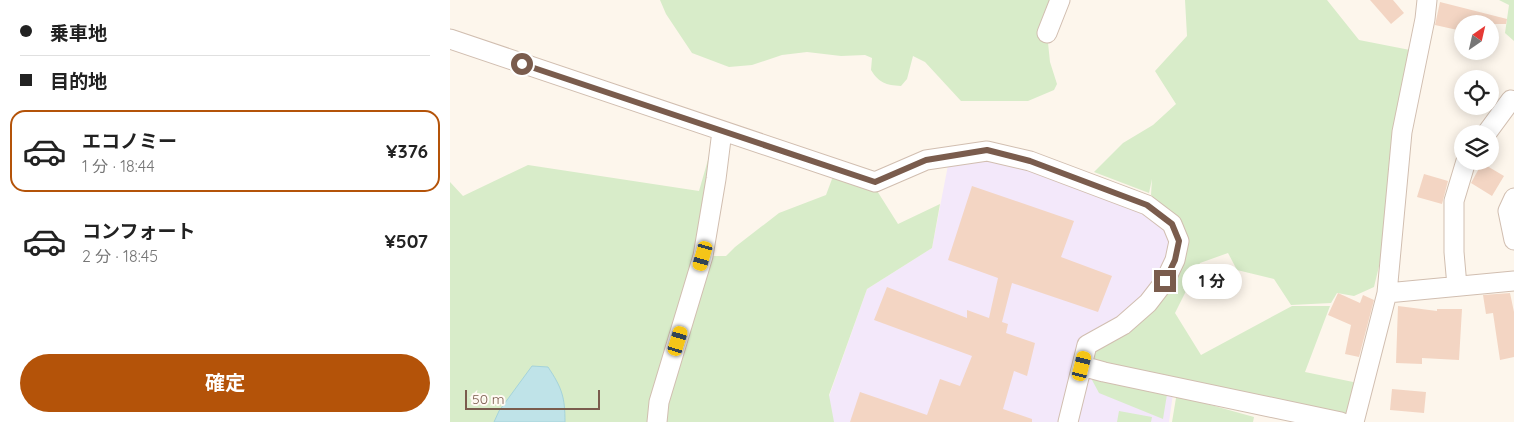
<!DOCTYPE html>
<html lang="ja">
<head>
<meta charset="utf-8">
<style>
  :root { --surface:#fff; --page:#f2f2f2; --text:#222; --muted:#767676; --line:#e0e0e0; --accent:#b45309 }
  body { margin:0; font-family:Quicksand,"Noto Sans JP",sans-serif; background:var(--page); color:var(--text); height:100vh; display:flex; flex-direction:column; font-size:19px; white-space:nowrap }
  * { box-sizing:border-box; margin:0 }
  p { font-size:16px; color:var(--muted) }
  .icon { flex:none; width:28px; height:28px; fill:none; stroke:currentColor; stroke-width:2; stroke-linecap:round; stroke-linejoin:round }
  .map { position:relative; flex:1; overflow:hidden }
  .drawer { display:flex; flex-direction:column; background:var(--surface); width:450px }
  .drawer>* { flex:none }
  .hud { display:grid; align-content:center; height:110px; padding:0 20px; background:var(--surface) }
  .needle { width:32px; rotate:34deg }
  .controls { position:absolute; left:1004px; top:15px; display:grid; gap:10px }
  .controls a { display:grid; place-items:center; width:45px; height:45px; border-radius:50%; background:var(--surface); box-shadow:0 2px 12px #0003; font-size:25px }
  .scale { position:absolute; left:15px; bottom:12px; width:135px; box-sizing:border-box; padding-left:5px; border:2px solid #7a5c4d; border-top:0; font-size:14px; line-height:18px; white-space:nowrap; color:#7a5c4d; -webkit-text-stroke:4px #fffaf3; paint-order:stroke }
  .end { position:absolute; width:22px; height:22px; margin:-11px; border:6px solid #7a5c4d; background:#fff; box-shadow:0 0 0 2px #fff }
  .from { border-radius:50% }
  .bubble { position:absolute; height:35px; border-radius:18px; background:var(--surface); box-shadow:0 2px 12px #0003; font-size:16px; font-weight:700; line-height:35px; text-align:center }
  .car { position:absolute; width:15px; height:30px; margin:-15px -8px; border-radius:6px; box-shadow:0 0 4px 1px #0007; background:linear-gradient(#f5c518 24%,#345 0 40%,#f5c518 0 76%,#345 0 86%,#f5c518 0) }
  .hud b { display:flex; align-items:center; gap:18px; height:48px; font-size:19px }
  .hud b+b { border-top:1px solid var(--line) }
  .hud i { width:12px; height:12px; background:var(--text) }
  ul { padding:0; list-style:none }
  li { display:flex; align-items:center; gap:15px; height:82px; margin:0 10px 8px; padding:0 10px; border:2px solid transparent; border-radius:15px }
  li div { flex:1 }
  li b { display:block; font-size:19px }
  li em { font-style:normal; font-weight:700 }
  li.active { border-color:var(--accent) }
  li>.icon { width:45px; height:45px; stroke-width:1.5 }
  .primary-button { display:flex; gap:10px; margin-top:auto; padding:10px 20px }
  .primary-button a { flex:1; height:58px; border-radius:30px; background:var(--accent); color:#fff; font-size:20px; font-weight:700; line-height:58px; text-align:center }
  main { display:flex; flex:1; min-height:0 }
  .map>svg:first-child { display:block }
  .education { fill:#f3e8fa }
  .green { fill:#d8ecc9 }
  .water { fill:#bfe3e8; stroke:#a5d3da }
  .building { fill:#f3d5c3 }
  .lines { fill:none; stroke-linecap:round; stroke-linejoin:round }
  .minor-casing { stroke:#d1beb0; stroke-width:21 }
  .minor { stroke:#fff; stroke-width:19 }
  .route { stroke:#7a5c4d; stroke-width:6 }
</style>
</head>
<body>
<main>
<section class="drawer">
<div class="hud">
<b><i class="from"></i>乗車地</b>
<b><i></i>目的地</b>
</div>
<ul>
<li class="active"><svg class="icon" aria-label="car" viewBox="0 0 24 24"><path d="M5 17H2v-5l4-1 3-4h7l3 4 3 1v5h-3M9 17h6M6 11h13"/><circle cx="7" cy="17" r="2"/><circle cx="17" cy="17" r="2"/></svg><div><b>エコノミー</b><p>1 分 · 18:44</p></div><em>¥376</em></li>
<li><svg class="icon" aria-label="car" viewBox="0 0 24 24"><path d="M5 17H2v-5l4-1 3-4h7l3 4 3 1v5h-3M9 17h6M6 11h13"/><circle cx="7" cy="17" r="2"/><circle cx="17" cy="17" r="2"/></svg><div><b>コンフォート</b><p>2 分 · 18:45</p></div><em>¥507</em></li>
</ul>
<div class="primary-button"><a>確定</a></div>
</section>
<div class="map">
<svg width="1064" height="422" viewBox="0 0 1064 422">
  <rect width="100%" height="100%" fill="#fdf6ec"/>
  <path class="education" d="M537,151L722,224L715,281L724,387L719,422H370L417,289L482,248L499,160Z"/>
  <path class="green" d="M210,0H607L597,33L600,62L607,84L604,90L578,101H511L475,62L463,56L457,79L451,86C436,85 429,83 421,70L422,58L415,55L391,56L357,52L332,55L302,65L279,67L242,53L216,14Z
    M735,0H877L909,40L960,50L947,192L924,287L904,296L887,293L881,303L841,305L824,279L787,270L778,253L750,263L725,313L751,355L842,306H880L855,372L908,383L896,418L719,382L713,419L649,393L635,367L643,342L709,298L731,241L722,224L701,195L702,179L699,193L644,172L673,143L703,125L726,104L705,71L737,36Z
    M1049,0H1064V41L1055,33L1059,5Z
    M266,132L253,256H276L285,247L329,213L376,195L385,171L424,186L448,224L490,204L482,248L417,289L379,395L384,422H0V182L13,196L78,165L249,191Z
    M732,397L804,417L803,422H722L726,398Z
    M669,411L702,417L701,422H667Z"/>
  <path class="water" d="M82,366L98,367C112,388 115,397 115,422H44L49,411Z"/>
  <path class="building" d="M920,0H943L954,13L941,24Z
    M990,2L1057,19L1056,24H1012V31L985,25Z
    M1032,163L1054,176L1042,196L1021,183Z
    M974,174L998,181L992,204L967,197Z
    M522,186L624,221L611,257L662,276L648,312L562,283L552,322L558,324L556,333L585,343L577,376L564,371L553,409L582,419V422H400L410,392L477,415L490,379L510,386L522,356L424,320L437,287L517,318V310L539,318L548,278L498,260Z
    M888,293L910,303L913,295L924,300L909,357L895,354L901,325L878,315Z
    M1060,293L1064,312V357L1050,360L1043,313L1036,314L1033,295Z
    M948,306L987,311V309H1012L1009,360L972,358V364L946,363Z
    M942,389L976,392L974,413L940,410Z"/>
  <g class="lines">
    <g class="minor-casing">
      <path id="minor" d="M597,33L610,0
        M0,39L425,182L476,160L537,151L580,161L697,205L722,224L729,241L725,260L715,281L698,303L673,325L637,345L618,422
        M1036,134L1061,100
        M1064,198L1058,211L1064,240
        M1007,286L1004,252V201L1016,161
        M937,293L1064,281
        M632,366L654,372L891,422
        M207,422L209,402L253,256L266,179L272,131
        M904,422L937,293L952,132L975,19L977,0"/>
    </g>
    <use href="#minor" class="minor"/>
  </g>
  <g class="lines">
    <path class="route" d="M72,64L425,182L476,160L537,150L580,161L697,205L722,224L729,241L725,260L715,281"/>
  </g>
</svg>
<div class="controls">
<a><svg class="needle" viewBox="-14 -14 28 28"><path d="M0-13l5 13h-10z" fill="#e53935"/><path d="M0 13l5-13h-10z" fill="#767676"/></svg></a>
<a><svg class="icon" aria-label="locate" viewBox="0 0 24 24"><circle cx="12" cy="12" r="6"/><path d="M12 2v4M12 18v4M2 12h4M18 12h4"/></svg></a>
<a><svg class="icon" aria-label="layers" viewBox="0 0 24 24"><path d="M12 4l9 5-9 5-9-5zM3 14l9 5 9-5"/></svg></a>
</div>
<div class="scale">50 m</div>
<i class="end from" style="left:72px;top:64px"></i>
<i class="end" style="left:715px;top:281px"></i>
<div class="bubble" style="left:732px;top:264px;width:60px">1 分</div>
<i class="car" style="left:253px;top:256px;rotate:196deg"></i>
<i class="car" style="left:228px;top:341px;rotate:17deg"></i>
<i class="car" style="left:632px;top:366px;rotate:14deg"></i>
</div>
</main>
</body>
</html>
